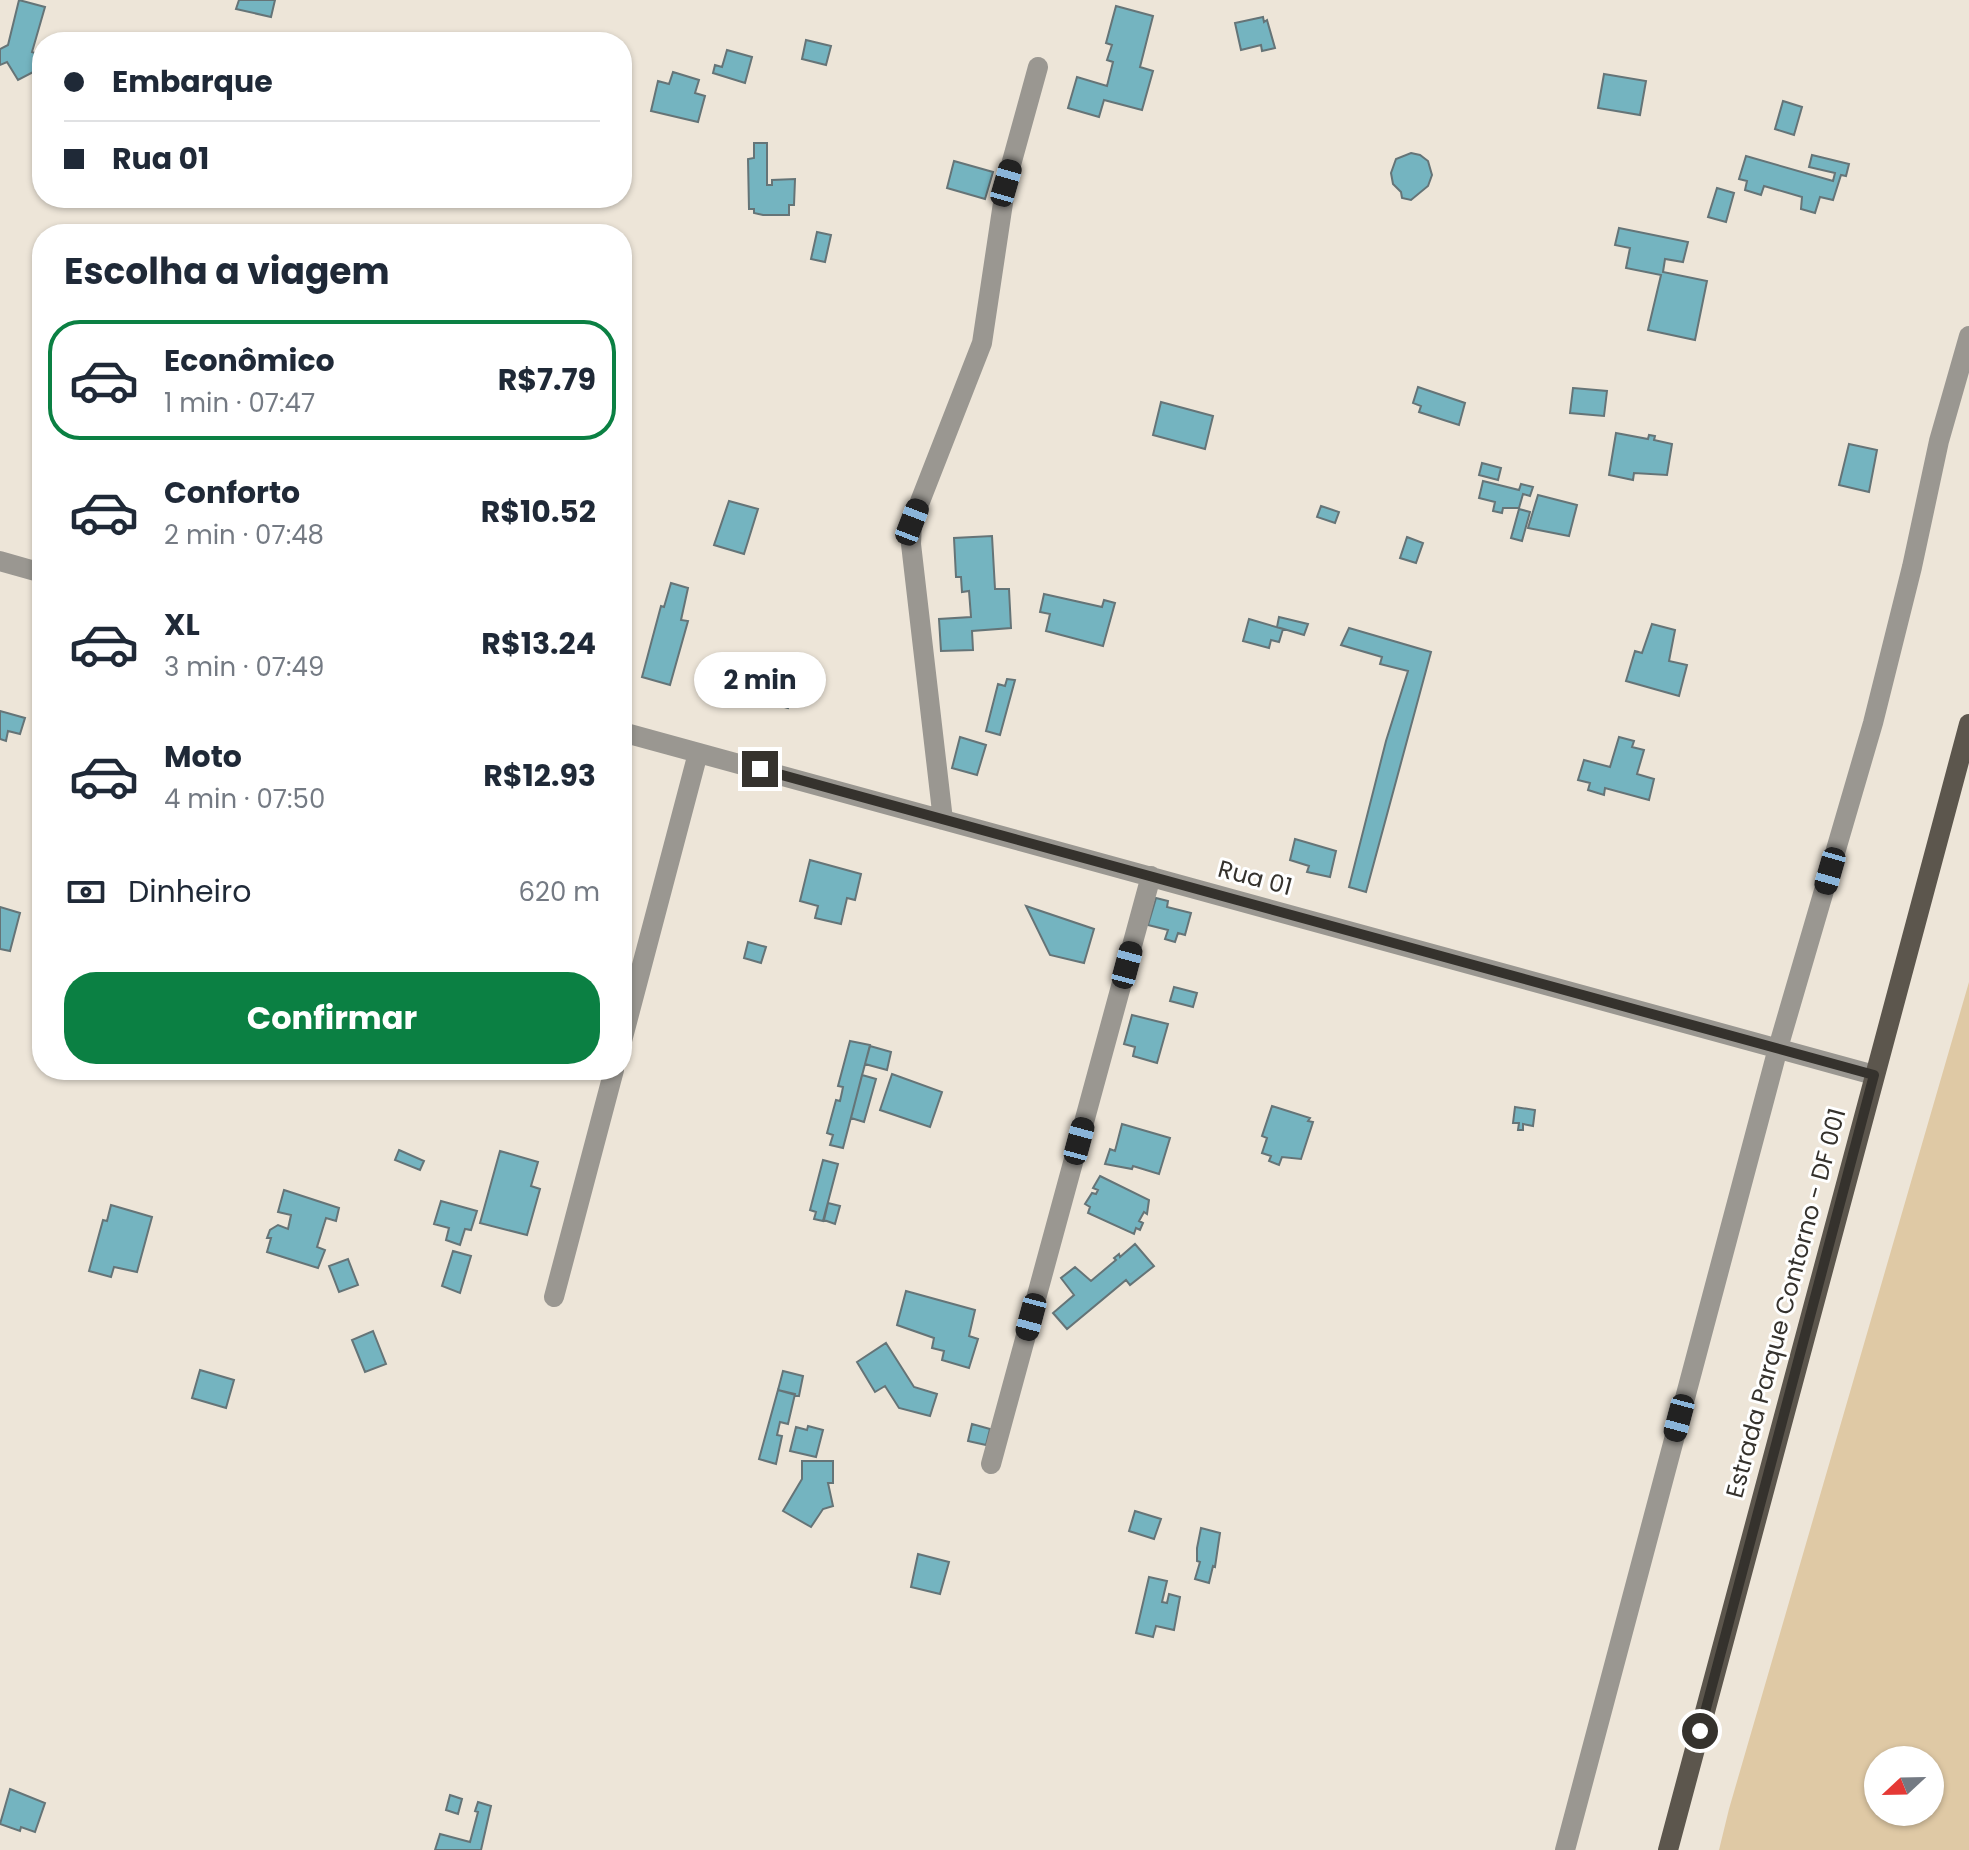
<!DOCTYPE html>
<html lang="pt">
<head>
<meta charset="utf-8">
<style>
  :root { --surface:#fff; --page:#f2f2f3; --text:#1f2937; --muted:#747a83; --line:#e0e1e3; --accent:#0b8043 }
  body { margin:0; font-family:Poppins,sans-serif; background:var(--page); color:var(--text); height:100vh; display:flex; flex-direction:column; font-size:30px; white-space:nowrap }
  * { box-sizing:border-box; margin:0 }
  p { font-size:26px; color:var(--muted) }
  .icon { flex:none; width:44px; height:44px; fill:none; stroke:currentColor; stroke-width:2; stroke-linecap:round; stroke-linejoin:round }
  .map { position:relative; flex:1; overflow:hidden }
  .details { position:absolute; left:32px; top:224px; width:600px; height:856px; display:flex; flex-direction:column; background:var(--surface); border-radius:32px; box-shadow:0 2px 6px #0004 }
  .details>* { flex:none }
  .hud { position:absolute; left:32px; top:32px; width:600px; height:176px; border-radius:32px; box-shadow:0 2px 6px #0004; display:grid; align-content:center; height:176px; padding:0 32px; background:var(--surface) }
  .needle { width:52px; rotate:248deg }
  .controls { position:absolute; left:1864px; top:1746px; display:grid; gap:16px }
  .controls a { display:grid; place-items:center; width:80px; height:80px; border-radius:50%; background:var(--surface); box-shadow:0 2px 6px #0004; font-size:40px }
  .end { position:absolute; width:36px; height:36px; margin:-18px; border:10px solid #35322d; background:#fff; box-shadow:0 0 0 4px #fff }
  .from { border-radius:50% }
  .bubble { position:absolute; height:56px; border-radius:28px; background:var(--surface); box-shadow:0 2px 6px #0004; font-size:26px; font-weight:700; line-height:56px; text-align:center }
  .car { position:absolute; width:24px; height:48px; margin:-24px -12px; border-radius:10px; box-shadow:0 0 6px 2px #0007; background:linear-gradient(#222 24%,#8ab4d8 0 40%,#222 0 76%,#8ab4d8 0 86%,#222 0) }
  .hud b { display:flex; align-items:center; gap:28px; height:76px; font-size:30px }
  .hud b+b { border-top:2px solid var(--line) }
  .hud i { width:20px; height:20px; background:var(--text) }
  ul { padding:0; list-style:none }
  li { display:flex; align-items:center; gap:24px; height:120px; margin:0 16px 12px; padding:0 16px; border:4px solid transparent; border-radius:32px }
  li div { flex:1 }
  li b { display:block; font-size:30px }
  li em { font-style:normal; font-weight:700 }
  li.selected { border-color:var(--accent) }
  li>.icon { width:72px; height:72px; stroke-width:1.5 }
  h2 { padding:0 32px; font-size:36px; line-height:96px }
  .pay { display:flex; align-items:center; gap:20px; height:88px; padding:0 32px; font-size:30px }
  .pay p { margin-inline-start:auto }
  .primary-button { display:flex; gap:16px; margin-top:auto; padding:16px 32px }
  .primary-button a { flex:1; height:92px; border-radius:32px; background:var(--accent); color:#fff; font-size:32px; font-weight:700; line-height:92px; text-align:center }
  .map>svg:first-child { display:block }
  .green { fill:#dfc9a5; fill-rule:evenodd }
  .building { fill:#74b4c0; stroke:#657477; stroke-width:2 }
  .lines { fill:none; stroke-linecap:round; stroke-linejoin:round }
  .minor { stroke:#9a9791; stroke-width:20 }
  .major { stroke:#5c564d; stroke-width:20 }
  .route { stroke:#35322d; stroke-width:10 }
  .labels { text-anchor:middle; stroke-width:6; stroke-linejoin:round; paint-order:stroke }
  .street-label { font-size:24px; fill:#35322d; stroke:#fff }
</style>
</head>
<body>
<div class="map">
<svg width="1969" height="1850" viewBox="0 0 1969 1850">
  <rect width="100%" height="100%" fill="#ede5d8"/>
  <path class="green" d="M1969,982V1850H1719L1729,1809ZM1878,1760H1930V1812H1878Z"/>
  <path class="building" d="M19,0L45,7L32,52L42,55L39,69L18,80L7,62L0,65V49L8,45Z
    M239,0H275L271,17L236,9Z
    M1116,6L1153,16L1140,67L1153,71L1142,110L1104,100L1099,117L1068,108L1077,77L1107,86L1113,62L1107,60L1112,45L1106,43Z
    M1263,17L1264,22L1267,20L1275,48L1262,51L1261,45L1241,50L1235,23Z
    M806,40L831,46L826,65L802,59Z
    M727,50L752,57L745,83L713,73L715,65L722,67Z
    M673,72L699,80L695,93L705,96L698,122L651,111L658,81L669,84Z
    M1604,74L1646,81L1640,115L1598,108Z
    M1783,101L1802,107L1794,135L1775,129Z
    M754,143H767V185H772V180L795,179L794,205H789V215H763L754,213V209H749L748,159L754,158Z
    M1411,153L1420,155L1428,161L1432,175L1428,186L1411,200L1402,198L1401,192L1393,184L1391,173L1396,159Z
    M1812,155L1849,164L1846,176L1841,175L1833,200L1820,197L1815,213L1801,209L1802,197L1764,186L1761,195L1745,190L1747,181L1739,179L1746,156L1833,181L1835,173L1809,167Z
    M954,161L993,172L985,199L947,188Z
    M1717,188L1734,193L1726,222L1708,217Z
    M1619,228L1688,242L1683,262L1665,259L1663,272L1707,281L1695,340L1648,330L1661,275L1626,268L1630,248L1615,245Z
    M817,232L831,235L825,262L811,259Z
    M1418,387L1465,403L1459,425L1419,412L1421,406L1413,403Z
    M1573,388L1607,391L1604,416L1570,413Z
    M1161,402L1213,416L1205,449L1153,435Z
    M1616,433L1648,439L1649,435L1655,436L1654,440L1672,444L1667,475L1634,473L1633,480L1609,475Z
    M1849,444L1877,450L1869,492L1839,485Z
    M1482,463L1501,468L1498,480L1479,475Z
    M1483,481L1519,490L1521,484L1533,487L1530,496L1523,494L1519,508H1503L1502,513L1493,511L1495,502L1479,498Z
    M1538,495L1577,505L1569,536L1528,528Z
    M729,501L758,509L744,554L714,545Z
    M1321,506L1339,512L1335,523L1317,517Z
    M1519,509L1530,512L1522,541L1511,538Z
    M992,536L995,589H1009L1011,628L972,631L973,650L941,651L939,619L971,617L969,591L962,592L961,577H956L954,538Z
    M1407,537L1423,543L1416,563L1400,558Z
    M671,583L688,588L681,620L688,621L670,685L642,677L661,606L664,607Z
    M1044,594L1102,607L1104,600L1115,603L1103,646L1046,631L1050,614L1040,612Z
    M1279,617L1308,624L1304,635L1277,627Z
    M1249,619L1283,629L1279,642L1271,640L1269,648L1243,641Z
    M1652,624L1675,630L1669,661L1687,665L1679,696L1626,681L1635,651L1642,653Z
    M1349,628L1431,652L1366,892L1349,887L1386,741L1408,671L1380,664L1382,657L1341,645Z
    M780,655L804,661L801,672L813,675L805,705L791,701L788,708L767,702Z
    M1007,679L1015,680L1000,735L986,731L998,684L1005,686Z
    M0,711L25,718L20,734L8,731L6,741L0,739Z
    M960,737L986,745L977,775L952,768Z
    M1619,737L1634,741L1632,747L1644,750L1637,774L1654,779L1649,800L1605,788L1604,795L1588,790L1590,783L1578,780L1584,760L1610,767Z
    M1295,839L1336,851L1330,877L1307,872L1309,866L1290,860Z
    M810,860L861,874L855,900L847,898L841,924L815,918L818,906L800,901Z
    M1156,898L1168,901L1167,907L1191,913L1185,935L1178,933L1175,942L1165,939L1168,930L1148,925Z
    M1026,906L1094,929L1084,963L1050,955Z
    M0,907L20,913L10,951L0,949Z
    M748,942L766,947L761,963L744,958Z
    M1174,987L1197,993L1193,1007L1170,1001Z
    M1132,1015L1168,1024L1157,1063L1133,1056L1135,1047L1124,1044Z
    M850,1041L870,1045L843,1148L830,1145L833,1135L827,1133L836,1100L840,1101L842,1092L843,1087L838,1086Z
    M870,1046L891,1052L887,1070L865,1064Z
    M892,1074L942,1092L930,1127L880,1110Z
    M862,1075L876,1079L864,1122L851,1118Z
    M1272,1106L1310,1118L1308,1121L1313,1122L1301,1159L1282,1157L1279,1165L1269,1161L1271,1156L1262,1153L1267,1138L1262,1136Z
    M1515,1107L1535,1110L1533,1126L1523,1124V1130H1518L1519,1123H1513Z
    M1122,1124L1170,1138L1159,1174L1133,1166L1132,1169L1105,1164L1110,1149L1115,1151Z
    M399,1150L424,1161L420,1170L395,1160Z
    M500,1151L538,1162L531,1186L540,1189L527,1235L480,1223Z
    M823,1160L838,1164L823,1221L814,1219L816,1212L810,1210Z
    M1100,1176L1149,1200L1147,1214L1144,1212L1139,1221L1143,1223L1140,1230L1136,1228L1134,1234L1088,1213L1090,1207L1085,1204L1092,1193L1096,1194L1098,1190L1093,1188Z
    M284,1190L339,1208L336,1221L326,1218L317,1247L325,1250L318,1268L267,1252L271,1238H267L270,1230L278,1225L288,1229L291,1215L278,1212Z
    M441,1201L477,1211L471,1230L465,1229L460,1245L446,1240L449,1228L434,1224Z
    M828,1203L840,1206L835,1224L824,1220Z
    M111,1205L152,1217L137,1272L114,1267L111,1277L89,1271L103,1220L107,1221Z
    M1135,1244L1154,1266L1130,1285L1126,1280L1067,1329L1053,1313L1074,1295L1061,1278L1075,1267L1091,1281L1116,1260L1114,1258L1119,1254L1120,1257Z
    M453,1251L471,1256L460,1293L442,1286Z
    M348,1259L358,1285L339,1292L329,1266Z
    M906,1291L975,1310L969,1336L978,1339L969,1368L942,1360L944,1351L932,1348L934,1338L897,1325Z
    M373,1331L386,1364L365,1372L352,1340Z
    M886,1343L914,1387L937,1394L930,1416L899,1408L885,1386L875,1392L857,1362Z
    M200,1370L234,1380L226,1408L192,1398Z
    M783,1371L803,1376L799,1396L778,1390Z
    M778,1390L795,1394L788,1424L780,1422L777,1435L782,1436L776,1464L759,1459Z
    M972,1424L990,1429L986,1445L968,1441Z
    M808,1426L823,1430L816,1457L790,1451L796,1427L807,1430Z
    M802,1461H833V1483H828L833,1506L823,1509L811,1527L783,1511L802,1479Z
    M1135,1511L1161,1519L1154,1539L1129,1531Z
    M1201,1528L1220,1533L1215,1567L1213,1566L1209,1583L1195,1579L1200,1562L1197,1561V1548Z
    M918,1554L949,1562L940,1594L911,1587Z
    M1149,1577L1167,1581L1162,1602L1167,1603L1169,1594L1180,1597L1174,1630L1156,1626L1153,1637L1136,1633Z
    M10,1789L45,1803L35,1832L21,1827L20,1831L0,1824Z
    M450,1795L462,1799L458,1814L446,1810Z
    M478,1802L491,1806L481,1850H435L440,1834L470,1842L478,1812L475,1811Z"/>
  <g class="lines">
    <path class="minor" d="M0,561L42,573
      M622,732L1874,1075
      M943,820L911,544L912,522L982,343L1006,183L1038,67
      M622,1041L698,753
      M554,1297L614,1070
      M991,1464L1151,876
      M1565,1850L1778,1048L1873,723L1912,567L1939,441L1969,336"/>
    <path class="major" d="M1668,1850L1969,724"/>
  </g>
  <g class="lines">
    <path class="route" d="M760,769L1874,1075L1700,1731"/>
  </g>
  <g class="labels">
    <g class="street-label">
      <text transform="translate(1255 878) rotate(15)" y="8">Rua 01</text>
      <text transform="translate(1786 1303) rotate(-75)" y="8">Estrada Parque Contorno - DF 001</text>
    </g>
  </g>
</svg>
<div class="controls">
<a><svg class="needle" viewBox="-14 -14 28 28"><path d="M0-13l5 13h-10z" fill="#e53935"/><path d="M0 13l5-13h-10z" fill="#747a83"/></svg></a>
</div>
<i class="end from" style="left:1700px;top:1731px"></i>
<i class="end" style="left:760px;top:769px"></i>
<div class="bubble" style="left:694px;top:652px;width:132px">2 min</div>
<i class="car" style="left:1006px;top:183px;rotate:16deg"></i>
<i class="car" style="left:912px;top:522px;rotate:21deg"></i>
<i class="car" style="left:1830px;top:871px;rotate:196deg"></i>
<i class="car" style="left:1127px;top:965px;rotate:15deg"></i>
<i class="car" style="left:1079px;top:1141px;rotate:15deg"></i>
<i class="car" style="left:1031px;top:1317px;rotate:195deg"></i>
<i class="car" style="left:1679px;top:1418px;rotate:195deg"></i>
<div class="hud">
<b><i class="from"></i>Embarque</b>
<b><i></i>Rua 01</b>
</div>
<section class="details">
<h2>Escolha a viagem</h2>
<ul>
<li class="selected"><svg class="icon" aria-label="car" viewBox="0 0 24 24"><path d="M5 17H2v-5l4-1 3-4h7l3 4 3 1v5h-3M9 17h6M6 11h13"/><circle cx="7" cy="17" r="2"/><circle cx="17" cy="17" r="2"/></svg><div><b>Econômico</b><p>1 min · 07:47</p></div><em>R$7.79</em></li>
<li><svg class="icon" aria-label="car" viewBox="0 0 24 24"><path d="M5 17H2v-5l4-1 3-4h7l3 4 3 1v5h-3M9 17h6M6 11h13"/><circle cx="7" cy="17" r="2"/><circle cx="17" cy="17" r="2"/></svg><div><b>Conforto</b><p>2 min · 07:48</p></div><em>R$10.52</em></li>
<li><svg class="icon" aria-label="car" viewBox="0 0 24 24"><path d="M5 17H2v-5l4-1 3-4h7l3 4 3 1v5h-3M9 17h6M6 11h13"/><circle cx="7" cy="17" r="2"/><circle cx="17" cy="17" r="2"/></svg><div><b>XL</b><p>3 min · 07:49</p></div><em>R$13.24</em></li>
<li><svg class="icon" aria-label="car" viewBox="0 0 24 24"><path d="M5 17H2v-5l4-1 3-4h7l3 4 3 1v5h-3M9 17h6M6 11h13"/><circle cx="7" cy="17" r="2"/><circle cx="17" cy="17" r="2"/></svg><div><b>Moto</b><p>4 min · 07:50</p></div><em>R$12.93</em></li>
</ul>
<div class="pay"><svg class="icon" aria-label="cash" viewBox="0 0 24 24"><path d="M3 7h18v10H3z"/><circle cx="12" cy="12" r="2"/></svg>Dinheiro<p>620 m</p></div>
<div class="primary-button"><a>Confirmar</a></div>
</section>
</div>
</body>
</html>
